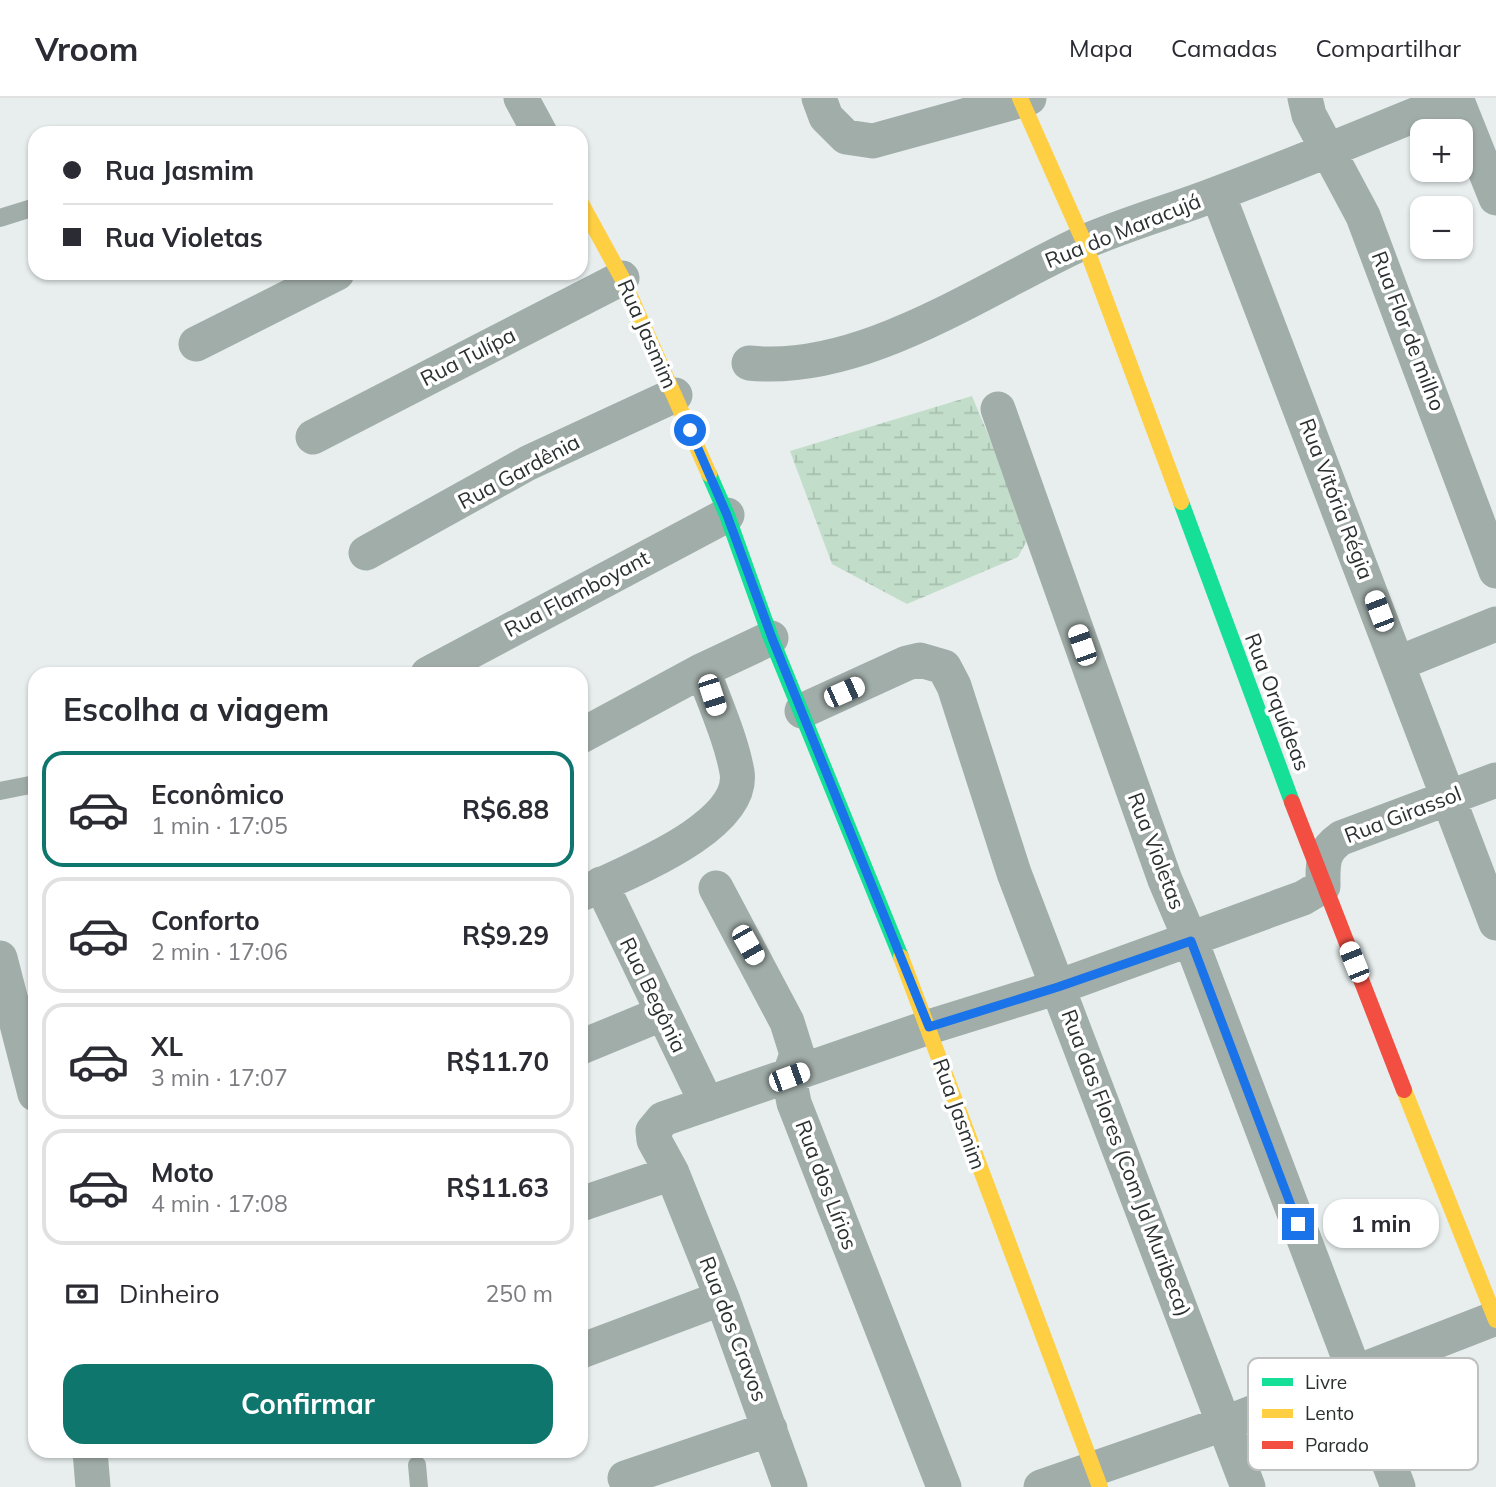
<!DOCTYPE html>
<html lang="pt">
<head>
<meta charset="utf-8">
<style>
  :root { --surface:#fff; --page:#f7f7f7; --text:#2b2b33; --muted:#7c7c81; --line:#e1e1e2; --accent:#0f766e }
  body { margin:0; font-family:Mulish,sans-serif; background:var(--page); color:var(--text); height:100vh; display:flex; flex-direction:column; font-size:26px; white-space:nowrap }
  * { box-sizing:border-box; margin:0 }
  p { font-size:23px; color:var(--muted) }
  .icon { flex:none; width:38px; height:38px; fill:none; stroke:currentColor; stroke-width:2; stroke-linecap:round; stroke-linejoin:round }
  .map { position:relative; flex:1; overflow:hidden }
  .details { position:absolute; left:28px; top:569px; width:560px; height:791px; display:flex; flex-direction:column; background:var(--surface); border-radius:21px; box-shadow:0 2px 5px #0004 }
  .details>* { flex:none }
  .hud { position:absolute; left:28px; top:28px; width:560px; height:154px; border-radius:21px; box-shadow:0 2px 5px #0004; display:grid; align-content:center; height:154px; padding:0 35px; background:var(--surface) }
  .buttons { position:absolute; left:1410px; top:21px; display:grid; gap:14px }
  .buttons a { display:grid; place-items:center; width:63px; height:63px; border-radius:14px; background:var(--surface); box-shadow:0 2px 5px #0004; font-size:35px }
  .end { position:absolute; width:32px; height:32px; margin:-16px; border:9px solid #1a73e8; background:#fff; box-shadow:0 0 0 4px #fff }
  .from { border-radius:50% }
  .bubble { position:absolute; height:49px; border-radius:21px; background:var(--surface); box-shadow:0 2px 5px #0004; font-size:23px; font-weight:700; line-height:49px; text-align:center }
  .car { position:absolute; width:21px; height:42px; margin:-21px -10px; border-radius:9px; box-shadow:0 0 5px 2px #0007; background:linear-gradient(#fff 24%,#345 0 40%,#fff 0 76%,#345 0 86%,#fff 0) }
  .hud b { display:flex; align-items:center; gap:24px; height:66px; font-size:26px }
  .hud b+b { border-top:2px solid var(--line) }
  .hud i { width:18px; height:18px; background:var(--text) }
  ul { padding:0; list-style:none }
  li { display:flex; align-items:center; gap:21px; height:116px; margin:0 14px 10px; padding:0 21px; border:4px solid var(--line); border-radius:21px }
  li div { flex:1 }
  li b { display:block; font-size:26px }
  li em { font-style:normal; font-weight:700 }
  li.current { border-color:var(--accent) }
  li>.icon { width:63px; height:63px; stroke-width:1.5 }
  h2 { padding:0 35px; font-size:32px; line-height:84px }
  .pay { display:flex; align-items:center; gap:18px; height:77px; padding:0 35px; font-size:26px }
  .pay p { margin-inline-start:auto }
  .button { display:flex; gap:14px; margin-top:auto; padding:14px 35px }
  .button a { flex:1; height:80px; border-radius:21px; background:var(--accent); color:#fff; font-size:28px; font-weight:700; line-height:80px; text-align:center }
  header { display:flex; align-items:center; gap:42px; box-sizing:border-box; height:98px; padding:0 35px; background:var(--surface); border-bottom:2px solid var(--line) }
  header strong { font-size:33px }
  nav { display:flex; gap:38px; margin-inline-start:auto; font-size:24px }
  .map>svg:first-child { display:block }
  .wetland { fill:url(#wetland-marsh) }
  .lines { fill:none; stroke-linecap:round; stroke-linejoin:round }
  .lane { stroke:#a1ada9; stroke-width:18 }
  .street { stroke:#a1ada9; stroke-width:35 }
  .fast { stroke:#16e098; stroke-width:16 }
  .slow { stroke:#ffcf43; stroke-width:16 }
  .jam { stroke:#f24e42; stroke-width:16 }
  .route { stroke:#1a73e8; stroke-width:9 }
  .labels { text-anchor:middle; stroke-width:7; stroke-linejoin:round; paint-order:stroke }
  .street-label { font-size:21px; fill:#2b3030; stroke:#fff }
  .key { fill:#fff; stroke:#bfc1c1; stroke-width:2 }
  .key-label { font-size:19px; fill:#2b3030 }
</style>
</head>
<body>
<header>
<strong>Vroom</strong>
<nav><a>Mapa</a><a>Camadas</a><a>Compartilhar</a></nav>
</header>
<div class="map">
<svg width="1496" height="1389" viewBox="0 0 1496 1389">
  <defs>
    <pattern id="wetland-marsh" width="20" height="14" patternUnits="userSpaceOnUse" patternTransform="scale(1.75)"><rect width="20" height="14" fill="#c2deca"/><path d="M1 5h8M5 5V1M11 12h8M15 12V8" fill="none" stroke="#a7bfae"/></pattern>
  </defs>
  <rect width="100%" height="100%" fill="#e7eeed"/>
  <path class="wetland" d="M972,298L1030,437L1018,459L907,506L832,466L790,353Z"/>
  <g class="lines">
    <path class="lane" d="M0,120L35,109
      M0,693L35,686
      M417,1367L419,1389"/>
    <path class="street" d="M521,0L540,35
      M819,0L826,19L846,39L873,43L1029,0
      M1305,0L1309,17L1363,118L1496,473
      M1456,0L1496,100
      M1218,96L1496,825
      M196,246L337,175
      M749,265C862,277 982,191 1082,145C1125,126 1172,113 1216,96C1297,66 1377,32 1457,0
      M998,311L1165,782L1191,843L1398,1389
      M313,339L622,180
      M366,455L528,365L675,297
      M1399,565L1496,526
      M428,576L727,417
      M802,613L907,565L920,562L944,569L954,588L1014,775L1248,1389
      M581,638L703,572L771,540
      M601,786L707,1006
      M716,790L787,924L797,956L789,979L794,1005L944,1389
      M581,796C622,776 746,730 737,674C731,640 714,604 703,572
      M0,860L35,996
      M581,949L661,916
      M672,1075L722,1200L790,1389
      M581,1106L672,1075L654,1042L653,1033L663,1021L929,929L1058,889L1303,800L1323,788C1323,766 1321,754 1341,740L1496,682
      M581,1253L722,1200
      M90,1353L93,1389
      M625,1380L770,1331
      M1041,1389L1226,1325L1496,1220"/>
    <path class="fast" d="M709,376L727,417L771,540L901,859
      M1181,404L1292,704"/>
    <path class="slow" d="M1020,0L1084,144L1181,404
      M581,105L622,180L709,376
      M901,859L1100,1389
      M1404,992L1496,1222"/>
    <path class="jam" d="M1292,704L1404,992"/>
  </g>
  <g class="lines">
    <path class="route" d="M690,332L727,417L772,540L929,929L1058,889L1191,843L1298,1126"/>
  </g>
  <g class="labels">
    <g class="street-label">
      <text transform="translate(1123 133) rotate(-22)" y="7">Rua do Maracujá</text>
      <text transform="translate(1408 233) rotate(69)" y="7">Rua Flor de milho</text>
      <text transform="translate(647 236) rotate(66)" y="7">Rua Jasmim</text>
      <text transform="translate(468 259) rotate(-27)" y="7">Rua Tulípa</text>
      <text transform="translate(519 374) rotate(-28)" y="7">Rua Gardênia</text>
      <text transform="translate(1336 401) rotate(69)" y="7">Rua Vitória Régia</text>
      <text transform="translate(577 496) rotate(-28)" y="7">Rua Flamboyant</text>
      <text transform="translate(1277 604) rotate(69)" y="7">Rua Orquídeas</text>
      <text transform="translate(1403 717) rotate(-21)" y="7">Rua Girassol</text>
      <text transform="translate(1156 753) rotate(69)" y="7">Rua Violetas</text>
      <text transform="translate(653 897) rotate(64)" y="7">Rua Begônia</text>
      <text transform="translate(959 1016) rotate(70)" y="7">Rua Jasmim</text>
      <text transform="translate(1126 1065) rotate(69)" y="7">Rua das Flores (Com Jd Muribeca)</text>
      <text transform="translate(826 1087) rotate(69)" y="7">Rua dos Lírios</text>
      <text transform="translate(733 1231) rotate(69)" y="7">Rua dos Cravos</text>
    </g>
  </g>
  <rect x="1248" y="1260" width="230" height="112" rx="10" class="key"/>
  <rect x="1262" y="1280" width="31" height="8" fill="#16e098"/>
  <rect x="1262" y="1311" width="31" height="9" fill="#ffcf43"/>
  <rect x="1262" y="1343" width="31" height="8" fill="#f24e42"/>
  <g class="key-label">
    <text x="1305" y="1291">Livre</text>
    <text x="1305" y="1322">Lento</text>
    <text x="1305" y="1354">Parado</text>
  </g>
</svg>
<div class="buttons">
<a>+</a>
<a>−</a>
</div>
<i class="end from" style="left:690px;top:332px"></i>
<i class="end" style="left:1298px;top:1126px"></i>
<div class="bubble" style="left:1323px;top:1101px;width:116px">1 min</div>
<i class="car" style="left:1379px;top:513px;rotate:339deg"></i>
<i class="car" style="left:1082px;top:547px;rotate:341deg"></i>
<i class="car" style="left:844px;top:594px;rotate:66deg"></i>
<i class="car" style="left:712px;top:597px;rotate:162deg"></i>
<i class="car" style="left:748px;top:847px;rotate:150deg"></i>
<i class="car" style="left:1354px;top:864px;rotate:338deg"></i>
<i class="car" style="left:789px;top:979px;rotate:70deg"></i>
<div class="hud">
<b><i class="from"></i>Rua Jasmim</b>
<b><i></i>Rua Violetas</b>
</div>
<section class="details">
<h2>Escolha a viagem</h2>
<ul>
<li class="current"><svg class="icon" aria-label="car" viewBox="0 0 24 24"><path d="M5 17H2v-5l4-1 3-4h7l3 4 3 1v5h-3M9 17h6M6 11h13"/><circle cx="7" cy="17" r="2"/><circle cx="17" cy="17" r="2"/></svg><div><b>Econômico</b><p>1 min · 17:05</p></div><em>R$6.88</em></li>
<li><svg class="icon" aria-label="car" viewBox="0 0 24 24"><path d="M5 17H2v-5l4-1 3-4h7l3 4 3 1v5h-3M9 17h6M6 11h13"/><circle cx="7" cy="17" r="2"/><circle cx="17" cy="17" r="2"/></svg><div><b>Conforto</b><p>2 min · 17:06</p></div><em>R$9.29</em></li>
<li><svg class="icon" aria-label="car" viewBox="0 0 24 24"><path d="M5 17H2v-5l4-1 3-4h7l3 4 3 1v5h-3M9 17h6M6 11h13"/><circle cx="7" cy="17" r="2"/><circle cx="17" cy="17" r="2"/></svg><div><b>XL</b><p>3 min · 17:07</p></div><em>R$11.70</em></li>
<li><svg class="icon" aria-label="car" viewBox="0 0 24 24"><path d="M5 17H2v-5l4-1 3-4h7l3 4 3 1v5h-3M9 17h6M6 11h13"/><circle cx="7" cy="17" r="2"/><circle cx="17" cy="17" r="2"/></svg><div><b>Moto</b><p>4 min · 17:08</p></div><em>R$11.63</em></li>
</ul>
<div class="pay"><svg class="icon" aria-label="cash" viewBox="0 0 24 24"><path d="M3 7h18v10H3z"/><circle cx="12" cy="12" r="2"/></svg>Dinheiro<p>250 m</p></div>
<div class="button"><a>Confirmar</a></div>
</section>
</div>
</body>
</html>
